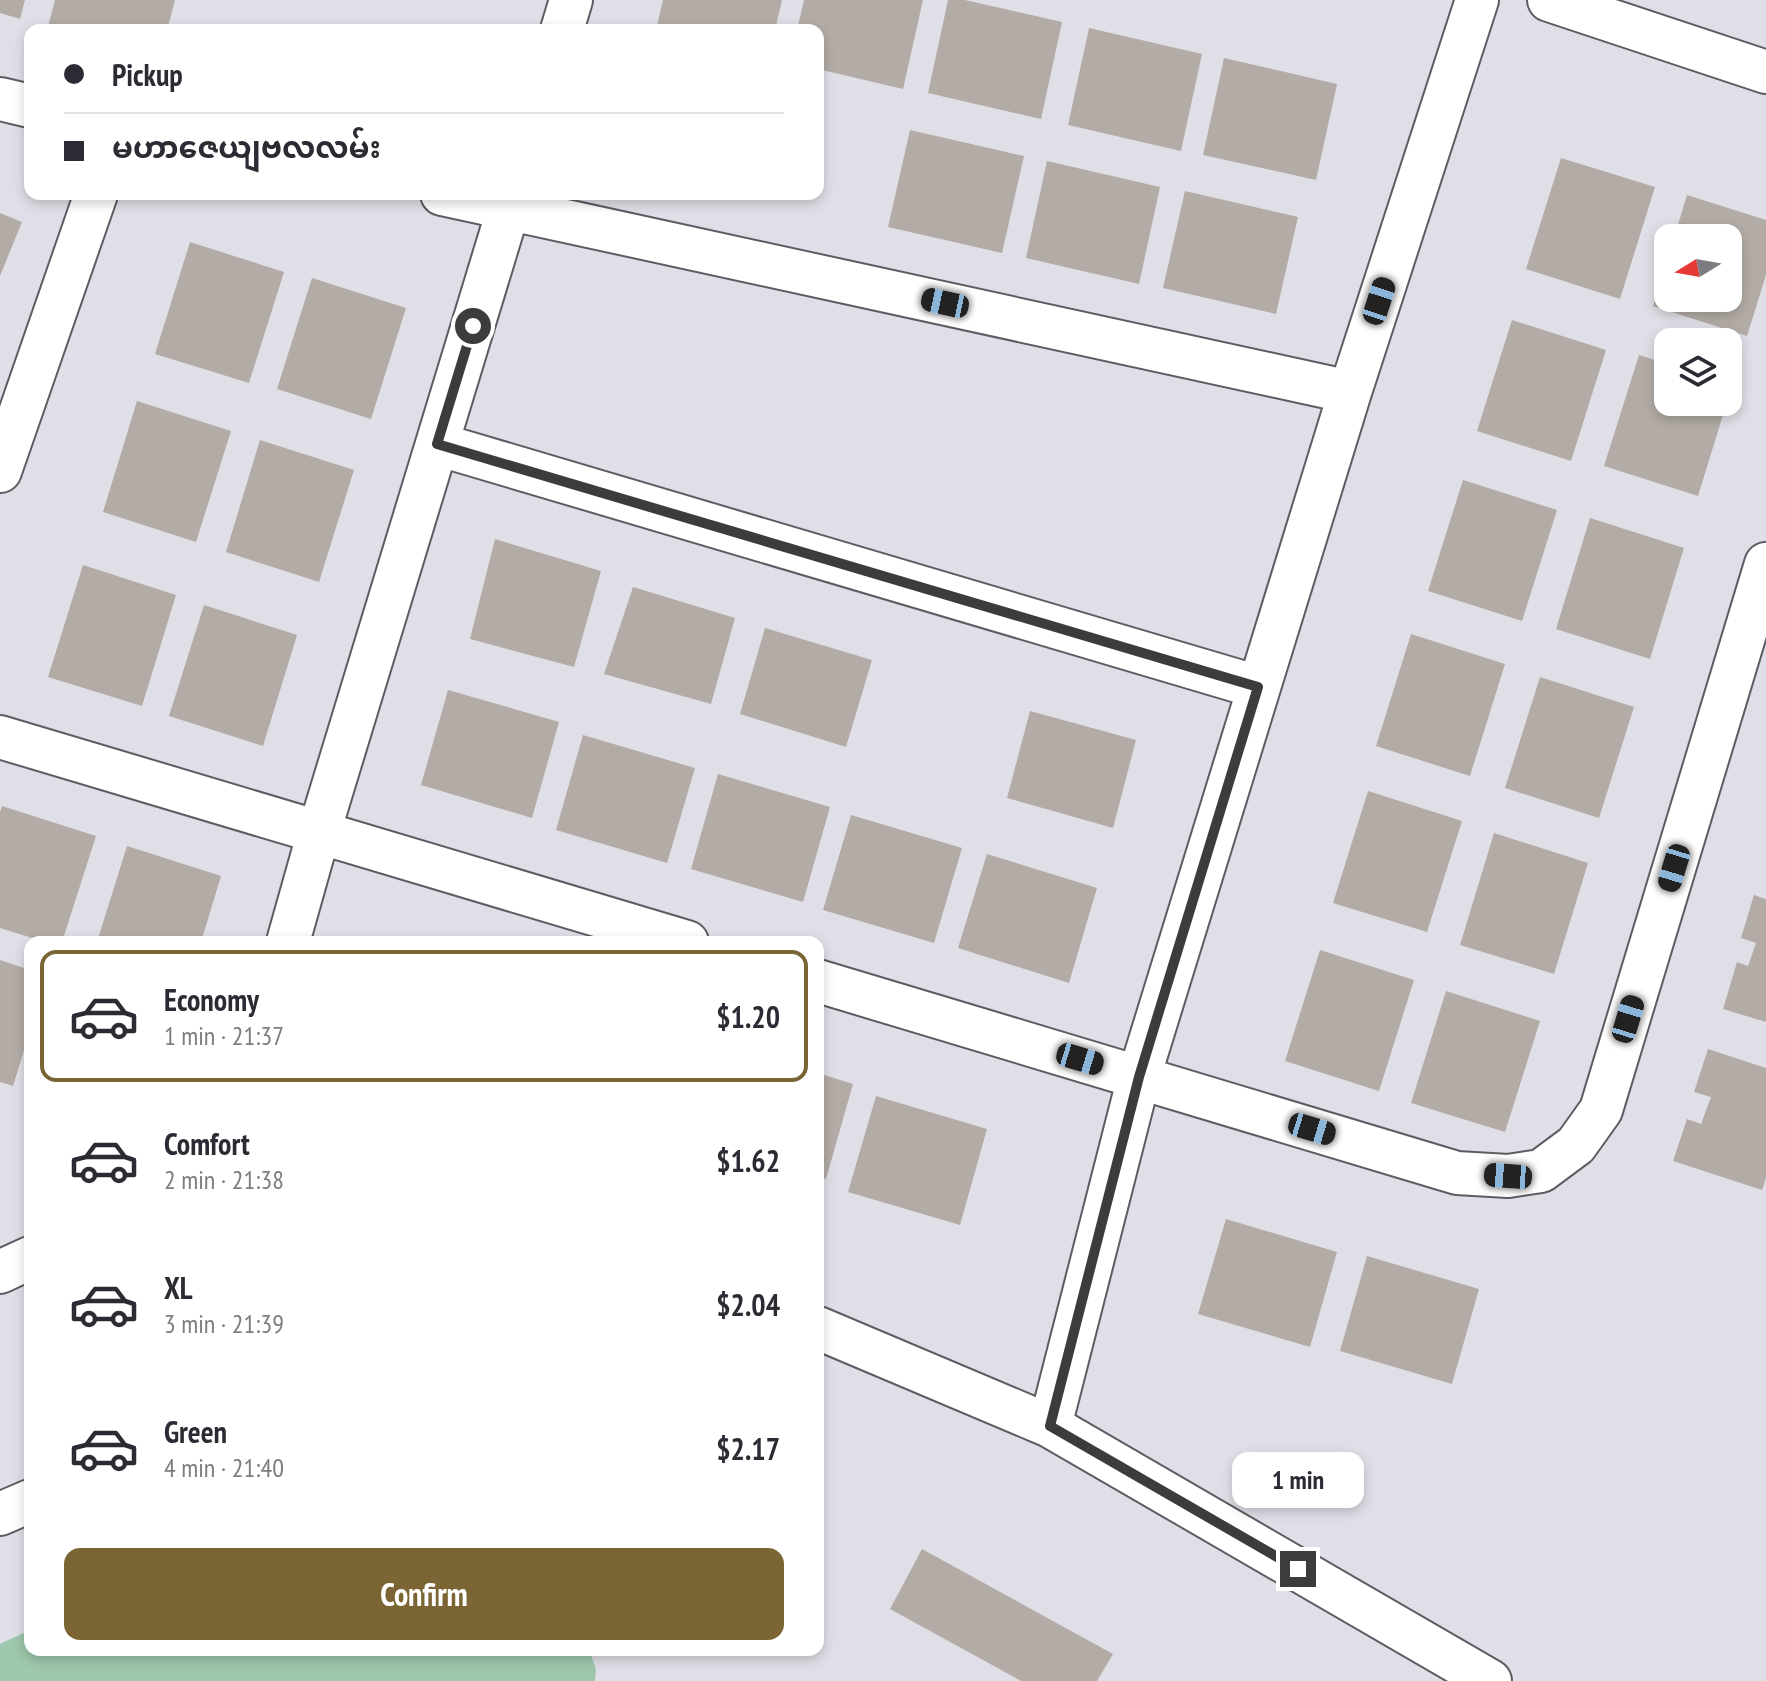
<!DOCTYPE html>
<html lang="en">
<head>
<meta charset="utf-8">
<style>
  :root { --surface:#fff; --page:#f7f7f7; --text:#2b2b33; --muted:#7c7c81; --line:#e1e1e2; --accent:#7b6534 }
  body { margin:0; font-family:"PT Sans Narrow","Noto Sans Myanmar",sans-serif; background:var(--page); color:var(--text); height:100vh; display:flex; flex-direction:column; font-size:30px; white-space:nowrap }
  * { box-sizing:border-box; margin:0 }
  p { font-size:26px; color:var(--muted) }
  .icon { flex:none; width:44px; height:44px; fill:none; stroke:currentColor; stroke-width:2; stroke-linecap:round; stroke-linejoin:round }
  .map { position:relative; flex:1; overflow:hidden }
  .sheet { position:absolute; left:24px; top:936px; width:800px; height:720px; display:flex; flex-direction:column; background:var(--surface); border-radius:16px; box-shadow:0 4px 12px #0003 }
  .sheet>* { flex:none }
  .hud { position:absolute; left:24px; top:24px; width:800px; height:176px; border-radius:16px; box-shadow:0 4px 12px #0003; display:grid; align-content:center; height:176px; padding:0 40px; background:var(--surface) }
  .needle { width:52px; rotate:259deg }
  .controls { position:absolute; left:1654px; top:224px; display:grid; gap:16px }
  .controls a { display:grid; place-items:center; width:88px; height:88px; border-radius:16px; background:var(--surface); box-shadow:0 4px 12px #0003; font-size:40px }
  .end { position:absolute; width:36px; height:36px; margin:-18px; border:10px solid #3c3c3f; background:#fff; box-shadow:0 0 0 4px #fff }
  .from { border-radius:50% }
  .bubble { position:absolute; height:56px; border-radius:16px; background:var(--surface); box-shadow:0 4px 12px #0003; font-size:26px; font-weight:800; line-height:56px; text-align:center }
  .car { position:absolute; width:24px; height:48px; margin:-24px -12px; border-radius:10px; box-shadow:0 0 6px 2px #0007; background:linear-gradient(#222 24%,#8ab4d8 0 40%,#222 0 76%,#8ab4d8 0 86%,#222 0) }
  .hud b { display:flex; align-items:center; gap:28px; height:76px; font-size:30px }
  .hud b+b { border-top:2px solid var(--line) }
  .hud i { width:20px; height:20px; background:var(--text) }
  ul { padding:14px 0 0; list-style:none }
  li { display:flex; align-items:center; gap:24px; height:132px; margin:0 16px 12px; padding:0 24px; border:4px solid transparent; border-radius:16px }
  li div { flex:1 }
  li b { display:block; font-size:30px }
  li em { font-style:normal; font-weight:800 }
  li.current { border-color:var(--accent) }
  li>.icon { width:72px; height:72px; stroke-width:1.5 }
  .action { display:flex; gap:16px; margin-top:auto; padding:16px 40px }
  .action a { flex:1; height:92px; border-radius:16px; background:var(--accent); color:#fff; font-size:32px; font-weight:800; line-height:92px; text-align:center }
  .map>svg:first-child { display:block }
  .green { fill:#9fc7ad }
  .building { fill:#b3aca6 }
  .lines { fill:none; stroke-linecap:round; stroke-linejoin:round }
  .minor-casing { stroke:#5c5c63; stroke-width:46 }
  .minor { stroke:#fff; stroke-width:42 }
  .route { stroke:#3c3c3f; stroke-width:10 }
</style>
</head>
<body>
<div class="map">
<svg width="1766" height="1681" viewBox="0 0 1766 1681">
  <rect width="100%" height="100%" fill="#e0dfe7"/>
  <path class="green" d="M30,1630V1650H589L596,1669L595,1681H0V1644Z"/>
  <path class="building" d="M0,0H25L20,19L0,13Z
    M55,0H175L167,30H47Z
    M663,0H782L775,30H656Z
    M804,0H923L903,89L818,69V30H797Z
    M948,0H965L1062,22L1041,119L928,93Z
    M1089,28L1202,54L1181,151L1068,125Z
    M1224,58L1337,84L1316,180L1203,155Z
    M910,130L1024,156L1002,253L888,227Z
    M1561,158L1655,187L1620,299L1526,269Z
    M1047,161L1160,187L1139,284L1026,258Z
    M1185,191L1298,217L1276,314L1163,288Z
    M1687,195L1766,220V275L1747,336L1653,306L1667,260L1668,298H1728V238H1674Z
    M0,213L22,222L0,276Z
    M190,242L284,272L249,383L155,354Z
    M312,278L406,308L371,419L277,389Z
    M1512,320L1606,350L1571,461L1477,431Z
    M1639,355L1668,364V402H1727L1698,496L1604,466Z
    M137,401L231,431L196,542L103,512Z
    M260,440L354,470L319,582L226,552Z
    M1463,480L1557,510L1522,621L1428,591Z
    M1590,518L1684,548L1650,659L1556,629Z
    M495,539L601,571L574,667L470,639Z
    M83,565L176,595L142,706L48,677Z
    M633,587L735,618L711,704L604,674Z
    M204,605L297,635L263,746L169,716Z
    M765,628L872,660L846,747L740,714Z
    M1411,634L1505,664L1470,776L1376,746Z
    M1540,677L1634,707L1599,818L1505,788Z
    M448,690L559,722L532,818L421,785Z
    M1030,711L1136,740L1113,828L1007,798Z
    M583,735L695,768L667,863L556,830Z
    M718,774L830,807L803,902L691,869Z
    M1368,791L1462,821L1427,932L1333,903Z
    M2,806L96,836L62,942H45L0,928V812Z
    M851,815L962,848L934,943L823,910Z
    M1494,833L1588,863L1554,974L1460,945Z
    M127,846L221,876L201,942H97Z
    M987,854L1097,888L1069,983L958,948Z
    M1754,895L1766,899V1022L1723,1009L1737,962L1748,966L1756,943L1741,938Z
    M1320,950L1414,980L1379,1091L1285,1061Z
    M0,960L30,970V1031L13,1086L0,1082Z
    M1446,991L1540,1021L1505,1132L1411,1103Z
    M1708,1049L1766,1068V1178L1762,1190L1673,1161L1687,1119L1701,1124L1711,1097L1694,1092Z
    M818,1073L853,1084L826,1179L818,1176Z
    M876,1096L987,1129L960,1225L848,1192Z
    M1226,1219L1337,1252L1310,1347L1198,1314Z
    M1367,1256L1479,1289L1452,1384L1340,1351Z
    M922,1549L1113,1654L1097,1681H1021L890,1609Z"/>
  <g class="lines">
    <g class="minor-casing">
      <path id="minor" d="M1549,0L1766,72
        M562,30L571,0
        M0,99L30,106
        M442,194L1350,392
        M437,444L1258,687
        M0,471L96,194
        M0,737L687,942
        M288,942L319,832L513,194
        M818,981L1457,1173L1508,1176L1541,1171L1576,1145L1601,1110L1766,564
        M0,1272L30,1258
        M818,1328L1050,1426L1490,1681
        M1050,1426L1139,1077L1350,392L1477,0
        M0,1514L30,1501"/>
    </g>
    <use href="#minor" class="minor"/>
  </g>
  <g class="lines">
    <path class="route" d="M473,326L437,444L1258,687L1139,1077L1050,1426L1298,1569"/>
  </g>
</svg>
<div class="controls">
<a><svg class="needle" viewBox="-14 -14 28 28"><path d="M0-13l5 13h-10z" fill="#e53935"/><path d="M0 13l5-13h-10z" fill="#7c7c81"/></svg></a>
<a><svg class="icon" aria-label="layers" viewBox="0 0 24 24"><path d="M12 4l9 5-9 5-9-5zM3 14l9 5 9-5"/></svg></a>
</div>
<i class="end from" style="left:473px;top:326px"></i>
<i class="end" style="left:1298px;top:1569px"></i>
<div class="bubble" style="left:1232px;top:1452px;width:132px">1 min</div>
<i class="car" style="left:1379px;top:301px;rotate:18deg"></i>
<i class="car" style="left:945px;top:303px;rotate:282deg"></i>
<i class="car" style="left:1674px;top:868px;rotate:197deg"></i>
<i class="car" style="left:1628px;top:1019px;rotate:17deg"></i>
<i class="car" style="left:1080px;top:1059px;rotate:107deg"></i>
<i class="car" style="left:1312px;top:1129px;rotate:107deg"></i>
<i class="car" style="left:1508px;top:1176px;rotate:274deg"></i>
<div class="hud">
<b><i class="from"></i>Pickup</b>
<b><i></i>မဟာဇေယျဗလလမ်း</b>
</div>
<section class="sheet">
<ul>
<li class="current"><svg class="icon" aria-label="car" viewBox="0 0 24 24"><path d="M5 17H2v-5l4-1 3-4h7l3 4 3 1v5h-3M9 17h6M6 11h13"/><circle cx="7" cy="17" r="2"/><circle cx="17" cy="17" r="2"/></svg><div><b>Economy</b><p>1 min · 21:37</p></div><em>$1.20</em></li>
<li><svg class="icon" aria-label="car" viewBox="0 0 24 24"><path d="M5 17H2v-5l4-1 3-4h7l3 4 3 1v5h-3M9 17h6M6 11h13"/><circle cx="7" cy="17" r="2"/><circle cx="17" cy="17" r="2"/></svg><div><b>Comfort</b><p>2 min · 21:38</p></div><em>$1.62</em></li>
<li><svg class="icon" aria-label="car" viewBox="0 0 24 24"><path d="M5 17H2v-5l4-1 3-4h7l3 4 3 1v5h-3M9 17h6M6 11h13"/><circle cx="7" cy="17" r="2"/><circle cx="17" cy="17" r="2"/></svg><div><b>XL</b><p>3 min · 21:39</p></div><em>$2.04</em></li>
<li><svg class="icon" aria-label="car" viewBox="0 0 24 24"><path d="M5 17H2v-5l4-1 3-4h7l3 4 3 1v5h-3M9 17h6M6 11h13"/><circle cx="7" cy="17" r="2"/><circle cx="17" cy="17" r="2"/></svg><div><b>Green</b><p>4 min · 21:40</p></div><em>$2.17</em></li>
</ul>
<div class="action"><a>Confirm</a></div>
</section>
</div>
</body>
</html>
